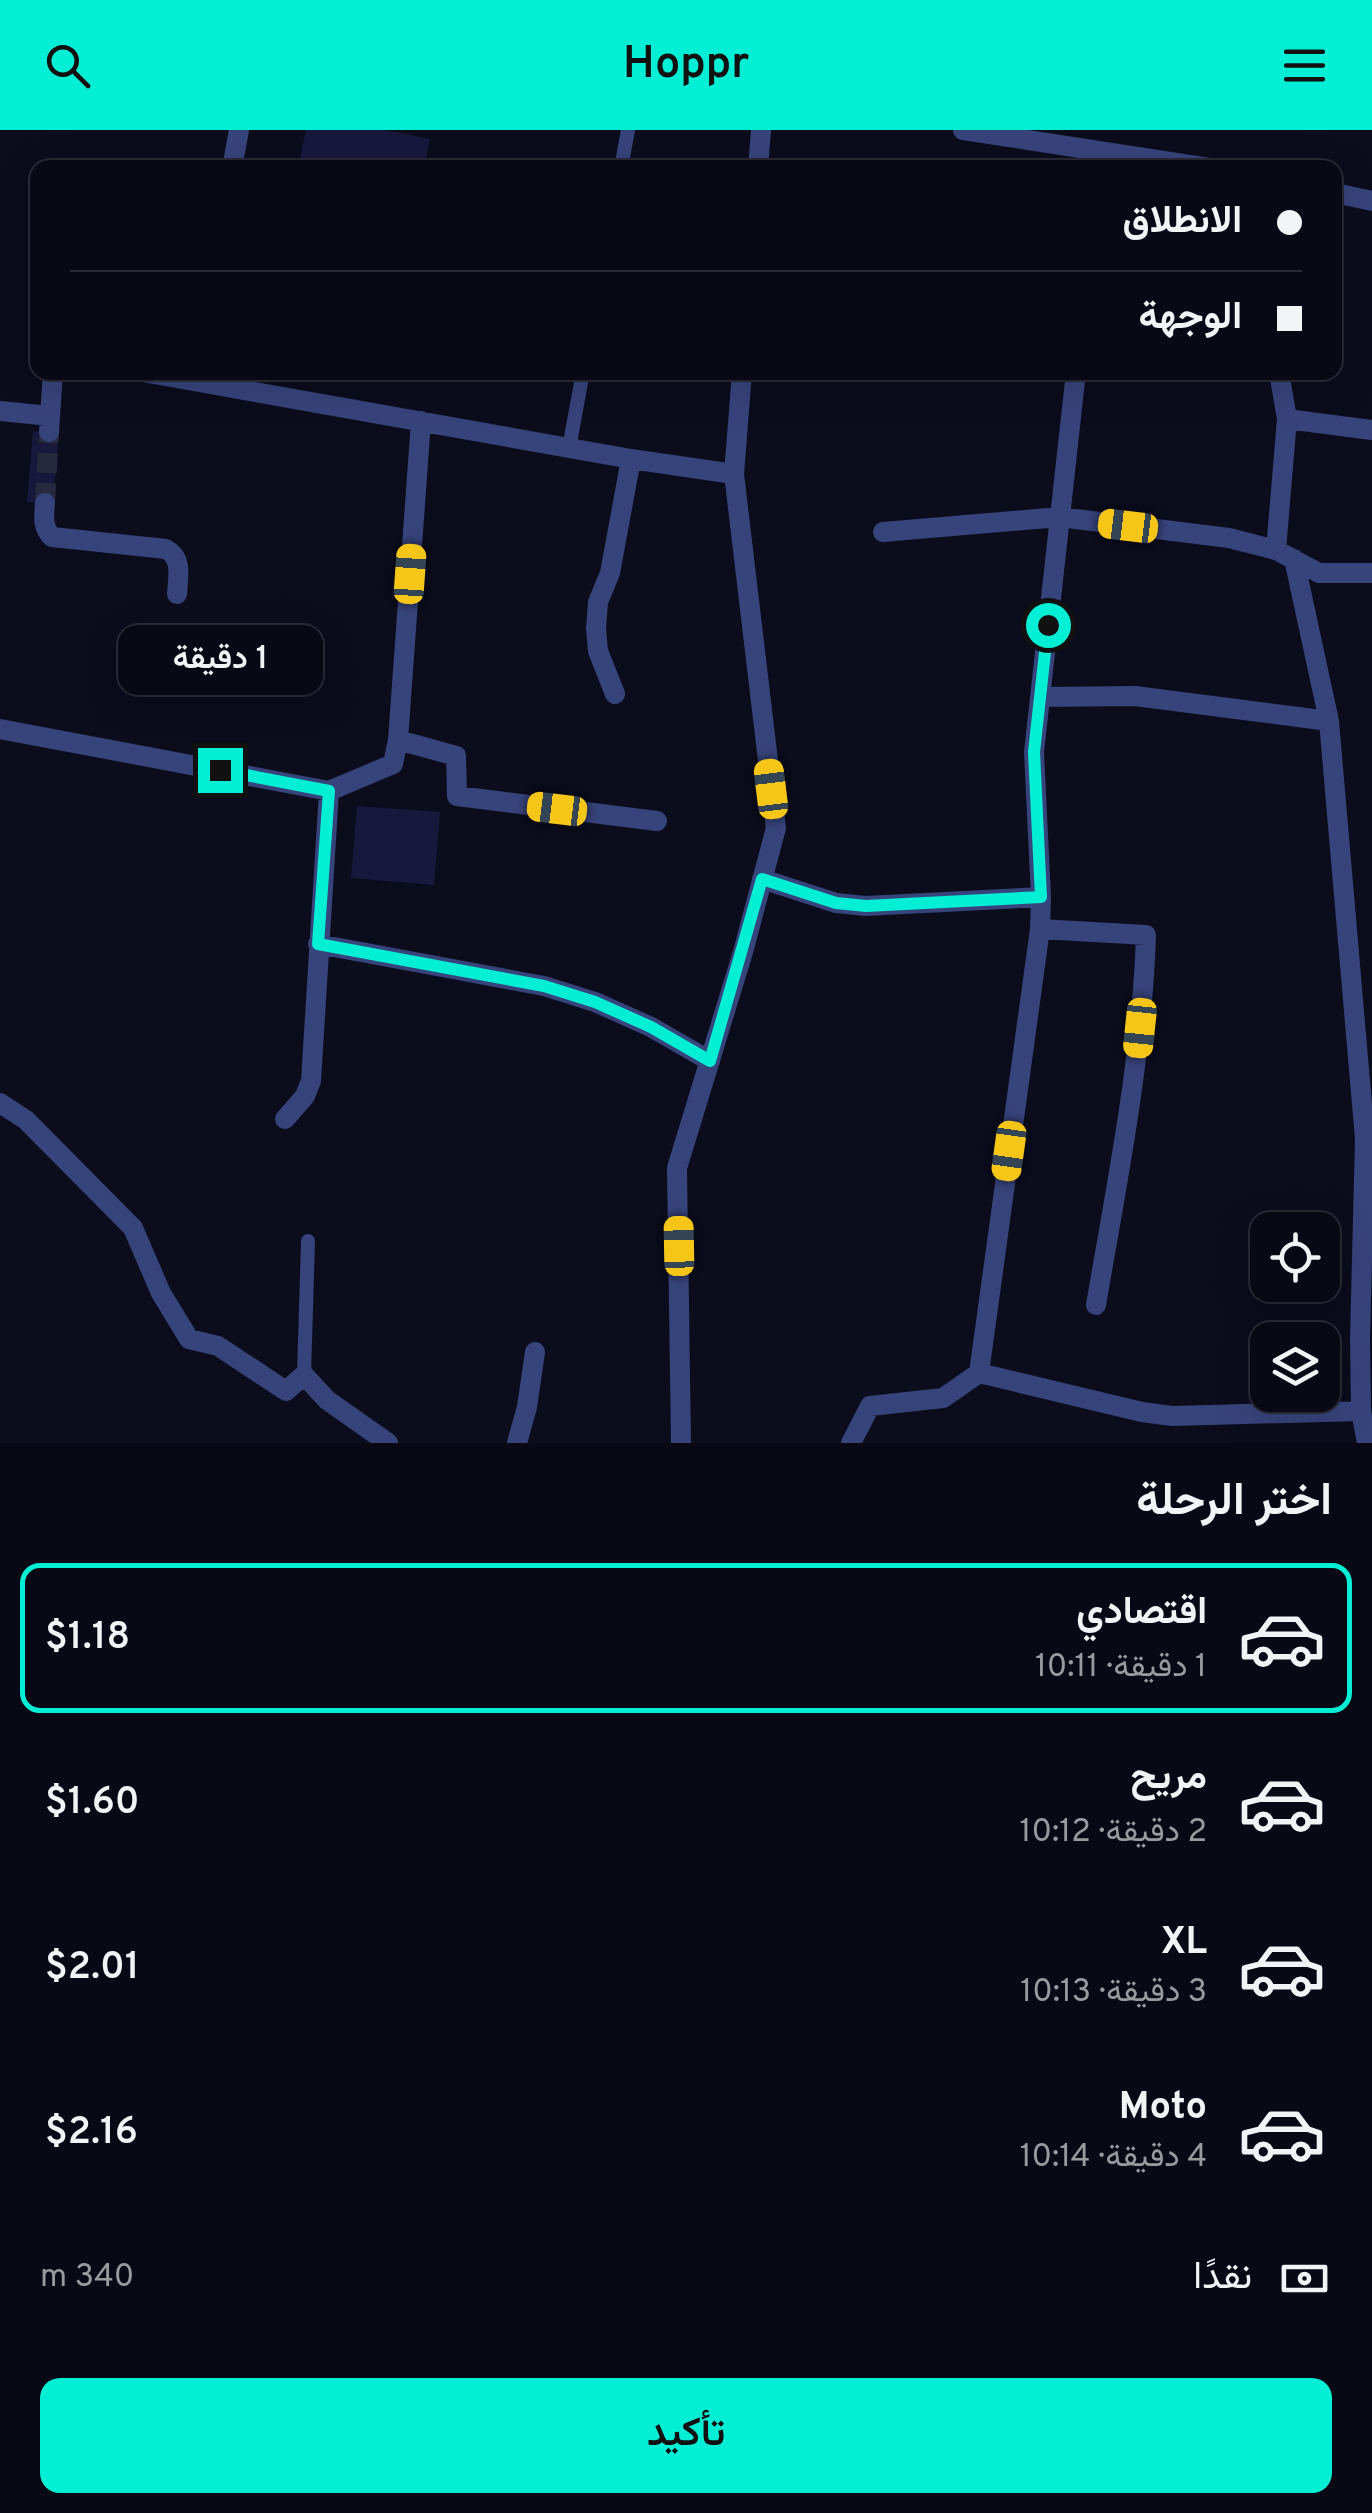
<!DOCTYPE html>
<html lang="ar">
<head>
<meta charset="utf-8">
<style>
  :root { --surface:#080915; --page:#161722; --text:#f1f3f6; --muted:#989aa0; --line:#292a34; --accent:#03efd5 }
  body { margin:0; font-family:Overpass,Vazirmatn,sans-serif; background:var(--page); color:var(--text); direction:rtl; height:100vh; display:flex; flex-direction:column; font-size:38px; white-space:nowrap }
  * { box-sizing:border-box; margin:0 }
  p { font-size:32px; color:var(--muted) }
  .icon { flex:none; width:55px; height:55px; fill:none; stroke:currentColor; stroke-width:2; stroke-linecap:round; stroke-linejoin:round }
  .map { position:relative; height:1313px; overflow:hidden; direction:ltr }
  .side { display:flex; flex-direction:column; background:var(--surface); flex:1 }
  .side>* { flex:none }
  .banner { position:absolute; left:30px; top:30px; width:1312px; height:220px; border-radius:20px; box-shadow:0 10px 40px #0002,0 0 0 2px var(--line); direction:rtl; display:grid; align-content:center; height:220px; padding:0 40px; background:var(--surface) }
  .controls { position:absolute; left:1250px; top:1082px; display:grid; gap:20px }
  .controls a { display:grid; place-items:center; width:90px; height:90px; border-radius:20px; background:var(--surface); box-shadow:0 10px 40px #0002,0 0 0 2px var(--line); font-size:50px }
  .end { position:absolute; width:45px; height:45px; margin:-22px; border:12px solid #03efd5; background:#111; box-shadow:0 0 0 5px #111 }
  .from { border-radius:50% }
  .bubble { position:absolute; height:70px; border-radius:20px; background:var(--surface); box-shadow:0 10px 40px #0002,0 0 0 2px var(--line); font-size:32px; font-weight:600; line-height:70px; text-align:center; direction:rtl }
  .car { position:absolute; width:30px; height:60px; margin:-30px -15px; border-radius:12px; box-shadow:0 0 8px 2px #0007; background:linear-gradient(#f5c518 24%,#345 0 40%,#f5c518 0 76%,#345 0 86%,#f5c518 0) }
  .banner b { display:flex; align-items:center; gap:35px; height:95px; font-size:38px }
  .banner b+b { border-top:2px solid var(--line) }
  .banner i { width:25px; height:25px; background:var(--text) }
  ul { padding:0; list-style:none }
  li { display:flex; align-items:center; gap:30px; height:150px; margin:0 20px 15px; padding:0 20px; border:5px solid transparent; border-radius:20px }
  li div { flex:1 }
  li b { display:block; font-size:38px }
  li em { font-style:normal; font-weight:600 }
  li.active { border-color:var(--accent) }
  li>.icon { width:90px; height:90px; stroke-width:1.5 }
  h2 { padding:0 40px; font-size:45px; line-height:120px }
  .pay { display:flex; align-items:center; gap:25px; height:110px; padding:0 40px; font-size:38px }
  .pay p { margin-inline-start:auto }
  .primary-button { display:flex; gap:20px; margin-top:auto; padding:20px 40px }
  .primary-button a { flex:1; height:115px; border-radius:20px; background:var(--accent); color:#111; font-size:40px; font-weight:600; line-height:115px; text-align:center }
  header { display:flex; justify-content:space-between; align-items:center; height:130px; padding:0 40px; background:var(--accent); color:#111; font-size:45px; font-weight:600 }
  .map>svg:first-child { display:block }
  .building { fill:#18183d }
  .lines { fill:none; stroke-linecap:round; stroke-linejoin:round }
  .minor-tunnel { stroke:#27293e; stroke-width:20; stroke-dasharray:20 10; stroke-linecap:butt }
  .service { stroke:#37437b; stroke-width:14 }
  .minor { stroke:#37437b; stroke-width:20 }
  .route { stroke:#03efd5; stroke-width:12 }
</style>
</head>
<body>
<header><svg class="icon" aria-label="menu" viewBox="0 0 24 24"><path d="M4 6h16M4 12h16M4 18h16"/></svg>Hoppr<svg class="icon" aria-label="search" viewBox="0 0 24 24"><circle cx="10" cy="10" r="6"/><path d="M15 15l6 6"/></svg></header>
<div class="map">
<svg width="1372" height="1313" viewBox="0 0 1372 1313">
  <rect width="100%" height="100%" fill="#0b0c1c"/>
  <path class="building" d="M306,0H385L430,9L424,38H298Z
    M33,301L59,303L53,374L27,372Z
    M357,676L440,682L434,755L351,748Z"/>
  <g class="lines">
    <path class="minor-tunnel" d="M45,373L49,302"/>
    <path class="service" d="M621,38L628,0
      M569,318L583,242
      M304,1245L308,1111"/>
    <path class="minor" d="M963,0L1209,38
      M232,38L239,0
      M758,38L761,0
      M1335,63L1372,71
      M143,242L631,329L734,344
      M0,281L50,286
      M1287,289L1372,300
      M49,302L53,242
      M45,373C44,387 42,397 52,407L166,419C183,428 178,447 177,464
      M883,402L1060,387L1229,408L1276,420L1319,443H1372
      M1276,420L1287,289L1279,242
      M1294,429L1329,591L1365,1009L1360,1208L1361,1281L1367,1313
      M615,564L598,521L596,499L598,472L610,443L631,329
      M1040,567L1135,566L1329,591
      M0,599L329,661L393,634L398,610L421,291
      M398,610L456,626L457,666L657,691
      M762,749L836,773L866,776L1041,767
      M1040,799L1146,805C1142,930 1117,1052 1096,1175
      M318,814L544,856L595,872L651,897L710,931
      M0,973L26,990L133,1098L161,1163L189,1209L218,1216L286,1261L304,1245L327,1270L388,1313
      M285,989L305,966L311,951L329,661
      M979,1243L1142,1282L1172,1286L1361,1281
      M517,1313L527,1277L535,1222
      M681,1313L677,1038L743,822L776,698L734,344L742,242
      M851,1313L870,1276L943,1268L979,1243L1040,799L1041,767L1034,622L1076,242"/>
  </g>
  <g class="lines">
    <path class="route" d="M220,640L329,661L318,814L544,856L595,872L651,897L710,931L762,749L836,773L866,776L1041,767L1034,622L1048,495"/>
  </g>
</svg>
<div class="controls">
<a><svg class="icon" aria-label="locate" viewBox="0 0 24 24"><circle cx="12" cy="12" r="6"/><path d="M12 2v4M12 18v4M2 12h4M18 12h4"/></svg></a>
<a><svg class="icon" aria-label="layers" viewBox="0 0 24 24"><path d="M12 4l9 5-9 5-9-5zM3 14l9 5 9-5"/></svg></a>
</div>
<i class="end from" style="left:1048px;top:495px"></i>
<i class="end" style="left:220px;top:640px"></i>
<div class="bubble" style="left:118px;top:495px;width:205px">1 دقيقة</div>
<i class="car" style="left:1128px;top:396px;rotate:277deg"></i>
<i class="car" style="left:410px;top:444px;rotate:4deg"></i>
<i class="car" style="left:771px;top:659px;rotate:353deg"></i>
<i class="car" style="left:557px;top:679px;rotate:277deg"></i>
<i class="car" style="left:1140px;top:898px;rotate:186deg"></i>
<i class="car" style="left:1009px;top:1021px;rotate:188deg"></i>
<i class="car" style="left:679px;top:1116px;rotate:359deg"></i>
<div class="banner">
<b><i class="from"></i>الانطلاق</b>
<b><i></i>الوجهة</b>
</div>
</div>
<section class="side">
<h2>اختر الرحلة</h2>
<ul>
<li class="active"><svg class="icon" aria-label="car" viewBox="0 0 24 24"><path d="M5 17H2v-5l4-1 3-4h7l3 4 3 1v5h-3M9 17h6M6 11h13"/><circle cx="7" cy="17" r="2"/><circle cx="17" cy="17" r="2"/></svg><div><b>اقتصادي</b><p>1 دقيقة · 10:11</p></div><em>$1.18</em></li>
<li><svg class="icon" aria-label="car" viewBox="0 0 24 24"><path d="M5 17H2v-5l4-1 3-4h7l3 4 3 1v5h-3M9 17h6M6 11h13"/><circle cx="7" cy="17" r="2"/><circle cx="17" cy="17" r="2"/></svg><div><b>مريح</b><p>2 دقيقة · 10:12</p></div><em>$1.60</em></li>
<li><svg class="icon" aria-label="car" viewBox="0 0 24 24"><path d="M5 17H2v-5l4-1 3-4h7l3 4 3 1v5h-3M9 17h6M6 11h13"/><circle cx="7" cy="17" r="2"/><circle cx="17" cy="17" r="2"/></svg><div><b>XL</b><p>3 دقيقة · 10:13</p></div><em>$2.01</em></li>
<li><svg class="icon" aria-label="car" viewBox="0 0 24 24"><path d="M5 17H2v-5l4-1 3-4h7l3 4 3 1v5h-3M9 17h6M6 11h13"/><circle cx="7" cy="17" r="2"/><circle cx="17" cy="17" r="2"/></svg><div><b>Moto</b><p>4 دقيقة · 10:14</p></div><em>$2.16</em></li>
</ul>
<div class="pay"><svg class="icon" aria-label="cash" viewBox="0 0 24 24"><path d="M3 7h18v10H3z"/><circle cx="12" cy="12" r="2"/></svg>نقدًا<p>340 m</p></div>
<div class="primary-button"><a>تأكيد</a></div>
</section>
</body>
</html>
